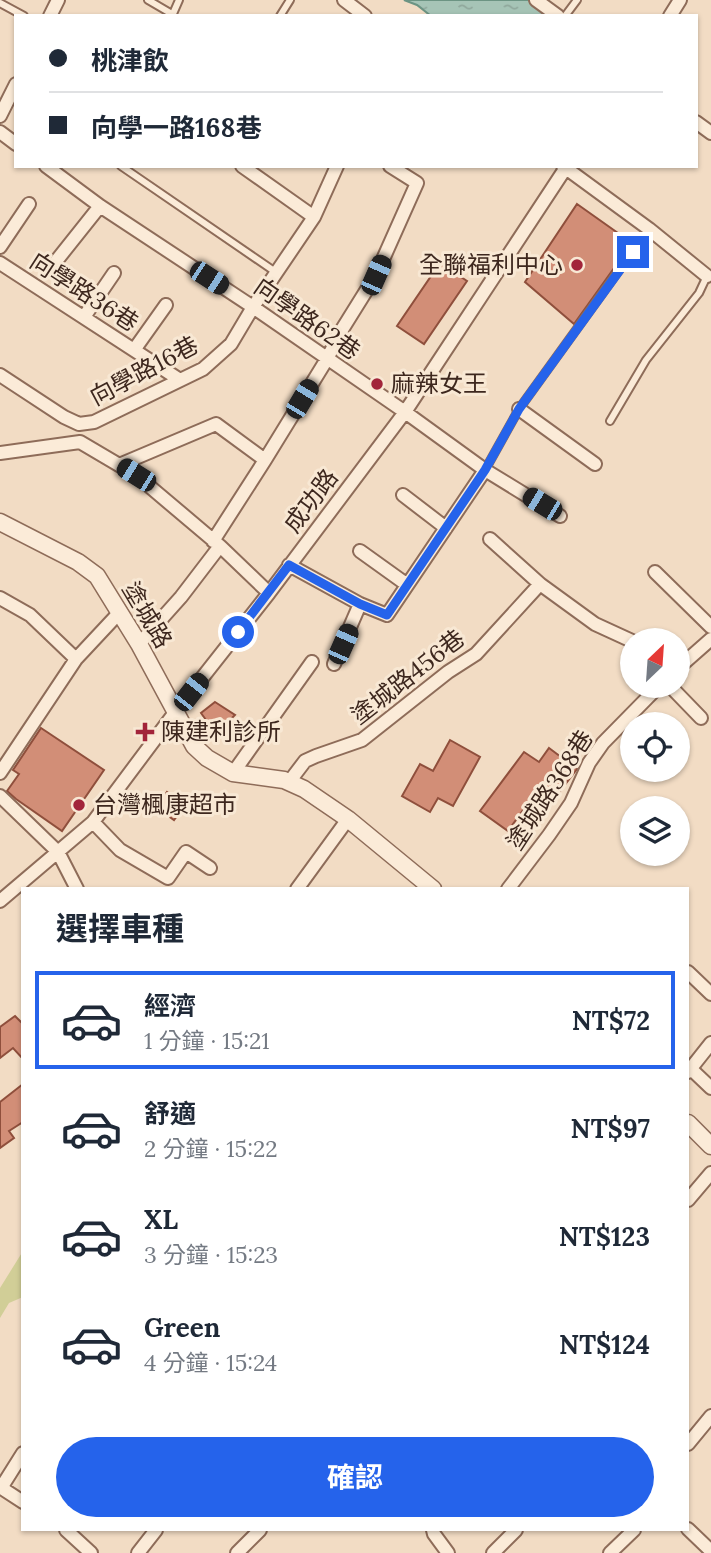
<!DOCTYPE html>
<html lang="zh-TW">
<head>
<meta charset="utf-8">
<style>
  :root { --surface:#fff; --page:#f2f2f3; --text:#1f2937; --muted:#747a83; --line:#e0e1e3; --accent:#2563eb }
  body { margin:0; font-family:Lora,"Noto Sans TC",serif; background:var(--page); color:var(--text); height:100vh; display:flex; flex-direction:column; font-size:26px; white-space:nowrap }
  * { box-sizing:border-box; margin:0 }
  p { font-size:23px; color:var(--muted) }
  .icon { flex:none; width:38px; height:38px; fill:none; stroke:currentColor; stroke-width:2; stroke-linecap:round; stroke-linejoin:round }
  .map { position:relative; flex:1; overflow:hidden }
  .side { position:absolute; left:21px; top:887px; width:668px; height:644px; display:flex; flex-direction:column; background:var(--surface); border-radius:0px; box-shadow:0 2px 5px #0004 }
  .side>* { flex:none }
  .guide { position:absolute; left:14px; top:14px; width:684px; height:154px; border-radius:0px; box-shadow:0 2px 5px #0004; display:grid; align-content:center; height:154px; padding:0 35px; background:var(--surface) }
  .needle { width:46px; rotate:25deg }
  .fabs { position:absolute; left:620px; top:628px; display:grid; gap:14px }
  .fabs a { display:grid; place-items:center; width:70px; height:70px; border-radius:50%; background:var(--surface); box-shadow:0 2px 5px #0004; font-size:35px }
  .end { position:absolute; width:32px; height:32px; margin:-16px; border:9px solid #2563eb; background:#fff; box-shadow:0 0 0 4px #fff }
  .from { border-radius:50% }
  .car { position:absolute; width:21px; height:42px; margin:-21px -10px; border-radius:9px; box-shadow:0 0 5px 2px #0007; background:linear-gradient(#222 24%,#8ab4d8 0 40%,#222 0 76%,#8ab4d8 0 86%,#222 0) }
  .guide b { display:flex; align-items:center; gap:24px; height:66px; font-size:26px }
  .guide b+b { border-top:2px solid var(--line) }
  .guide i { width:18px; height:18px; background:var(--text) }
  ul { padding:0; list-style:none }
  li { display:flex; align-items:center; gap:21px; height:98px; margin:0 14px 10px; padding:0 21px; border:4px solid transparent; border-radius:0px }
  li div { flex:1 }
  li b { display:block; font-size:26px }
  li em { font-style:normal; font-weight:700 }
  li.selected { border-color:var(--accent) }
  li>.icon { width:63px; height:63px; stroke-width:1.5 }
  h2 { padding:0 35px; font-size:32px; line-height:84px }
  .button { display:flex; gap:14px; margin-top:auto; padding:14px 35px }
  .button a { flex:1; height:80px; border-radius:42px; background:var(--accent); color:#fff; font-size:28px; font-weight:700; line-height:80px; text-align:center }
  .map>svg:first-child { display:block }
  .garden { fill:#d1ce97 }
  .water { fill:url(#water-ripples); stroke:#6c9483; stroke-width:2 }
  .building { fill:#d28e77; stroke:#8f4f3c; stroke-width:2 }
  .lines { fill:none; stroke-linecap:round; stroke-linejoin:round }
  .service-casing { stroke:#8e6c59; stroke-width:10 }
  .minor-casing { stroke:#8e6c59; stroke-width:16 }
  .tertiary-casing { stroke:#8e6c59; stroke-width:19 }
  .service { stroke:#fbebd8; stroke-width:6 }
  .minor { stroke:#fbebd8; stroke-width:12 }
  .tertiary { stroke:#fbebd8; stroke-width:16 }
  .route { stroke:#2563eb; stroke-width:9 }
  .poi-dot { fill:#a2243a; stroke:#f8e8d4; stroke-width:2.5 }
  .labels { text-anchor:middle; stroke-width:6; stroke-linejoin:round; paint-order:stroke }
  .poi-label { font-size:24px; fill:#3d271e; stroke:#f8e8d4; text-anchor:start }
  .street-label { font-size:24px; fill:#3d271e; stroke:#f8e8d4 }
</style>
</head>
<body>
<div class="map">
<svg width="711" height="1553" viewBox="0 0 711 1553">
  <defs>
    <pattern id="water-ripples" width="26" height="14" patternUnits="userSpaceOnUse" patternTransform="scale(1.75)"><rect width="26" height="14" fill="#a6c4b6"/><path d="M2 4q2-2 4 0t4 0M15 11q2-2 4 0t4 0" fill="none" stroke="#90a89c"/></pattern>
  </defs>
  <rect width="100%" height="100%" fill="#f2dcc4"/>
  <path class="garden" d="M23,1251V1297L9,1303L0,1318V1288Z"/>
  <path class="water" d="M404,0H529L549,16H431L417,5Z"/>
  <path class="building" d="M577,204L632,243L574,324L525,282Z
    M440,263L467,281L424,344L397,326Z
    M215,702L235,715L216,734L201,713Z
    M41,728L104,770L62,831L16,799L7,791L19,774L13,770Z
    M450,740L480,757L453,806L438,798L430,812L402,796L420,764L433,771Z
    M549,748L577,769L554,799L539,788L508,831L480,811L524,752L539,762Z
    M167,792L185,805L174,820L156,807Z
    M15,1016L23,1024V1059L13,1048L0,1058V1027Z
    M23,1084V1122L9,1131L14,1138L0,1148V1102Z"/>
  <g class="lines">
    <g class="service-casing">
      <path id="service" d="M148,0L172,14
        M0,3L24,16
        M172,16L179,0
        M280,16L290,0
        M565,16L577,0
        M121,166L277,273
        M610,421L646,360L699,293L707,276
        M485,470L519,409L649,229"/>
    </g>
    <g class="minor-casing">
      <path id="minor" d="M344,0L365,16
        M536,0L558,16
        M50,16L58,0
        M670,16L680,0
        M0,116L16,84
        M696,122L711,133
        M0,132L16,144
        M46,166L100,206L253,307L405,412L485,470L560,516
        M242,166L314,217
        M563,166L649,229L707,276
        M0,247L29,204
        M57,260L100,206
        M0,263L180,380
        M84,317L114,273
        M134,350L166,305
        M0,375L64,417L79,424L94,422L203,369L231,344L253,307L314,217L337,166
        M519,409L595,464
        M0,453L80,442L119,465L216,424L265,460
        M119,465L136,475L220,546L269,593
        M403,495L446,528
        M490,539L540,584L595,624L632,641
        M213,541L265,460L327,359L343,328L376,275L417,183L390,166
        M360,551L406,584
        M289,565L360,604L387,615L485,470
        M655,572L711,627
        M0,598L30,615L76,659
        M139,644L181,597L220,546
        M334,664L360,604
        M677,669L711,639
        M670,686L701,718
        M0,773L76,659L119,613
        M233,773L312,662
        M289,782L305,761L316,756L362,740L448,672L476,654L540,584
        M0,796L58,852L77,889
        M93,822L120,850L168,878L186,852L210,868
        M297,889L348,819
        M508,889L549,835L571,803L589,763L603,743L659,686
        M0,901L93,822L176,711L269,593L405,412L567,166
        M688,972L711,994
        M691,1069L711,1088
        M688,1072L711,1043
        M688,1200L711,1173
        M688,1444L711,1416
        M0,1487L23,1502
        M1,1488L23,1453
        M688,1529L711,1551
        M66,1530L91,1553
        M433,1530L434,1534L448,1553
        M138,1553L156,1530
        M237,1553L260,1530
        M493,1553L516,1530
        M610,1553L634,1530"/>
    </g>
    <g class="tertiary-casing">
      <path id="tertiary" d="M0,522L78,562L97,576L139,644L194,746L207,758L233,773L284,780L304,789L348,819L433,889
        M688,1123L711,1146"/>
    </g>
    <use href="#service" class="service"/>
    <use href="#minor" class="minor"/>
    <use href="#tertiary" class="tertiary"/>
  </g>
  <g class="lines">
    <path class="route" d="M238,632L289,565L360,604L387,615L485,470L519,409L633,252"/>
  </g>
  <g class="poi-dot">
    <circle cx="577" cy="265" r="7"/>
    <circle cx="377" cy="384" r="7"/>
    <path d="M141.5 721.5h7v7h7v7h-7v7h-7v-7h-7v-7h7z"/>
    <circle cx="79" cy="805" r="7"/>
  </g>
  <g class="labels">
    <g class="poi-label">
      <text x="563" y="273" text-anchor="end">全聯福利中心</text>
      <text x="391" y="392">麻辣女王</text>
      <text x="161" y="740">陳建利診所</text>
      <text x="93" y="813">台灣楓康超市</text>
    </g>
    <g class="street-label">
      <text transform="translate(84 292) rotate(33)" y="8">向學路36巷</text>
      <text transform="translate(307 319) rotate(35)" y="8">向學路62巷</text>
      <text transform="translate(144 371) rotate(-28)" y="8">向學路16巷</text>
      <text transform="translate(311 501) rotate(-53)" y="8">成功路</text>
      <text transform="translate(147 615) rotate(59)" y="8">塗城路</text>
      <text transform="translate(408 677) rotate(-38)" y="8">塗城路456巷</text>
      <text transform="translate(550 790) rotate(-57)" y="8">塗城路368巷</text>
    </g>
  </g>
</svg>
<div class="fabs">
<a><svg class="needle" viewBox="-14 -14 28 28"><path d="M0-13l5 13h-10z" fill="#e53935"/><path d="M0 13l5-13h-10z" fill="#747a83"/></svg></a>
<a><svg class="icon" aria-label="locate" viewBox="0 0 24 24"><circle cx="12" cy="12" r="6"/><path d="M12 2v4M12 18v4M2 12h4M18 12h4"/></svg></a>
<a><svg class="icon" aria-label="layers" viewBox="0 0 24 24"><path d="M12 4l9 5-9 5-9-5zM3 14l9 5 9-5"/></svg></a>
</div>
<i class="end from" style="left:238px;top:632px"></i>
<i class="end" style="left:633px;top:252px"></i>
<i class="car" style="left:376px;top:275px;rotate:24deg"></i>
<i class="car" style="left:209px;top:278px;rotate:123deg"></i>
<i class="car" style="left:302px;top:399px;rotate:31deg"></i>
<i class="car" style="left:136px;top:475px;rotate:302deg"></i>
<i class="car" style="left:542px;top:504px;rotate:301deg"></i>
<i class="car" style="left:343px;top:644px;rotate:24deg"></i>
<i class="car" style="left:191px;top:692px;rotate:38deg"></i>
<div class="guide">
<b><i class="from"></i>桃津飲</b>
<b><i></i>向學一路168巷</b>
</div>
<section class="side">
<h2>選擇車種</h2>
<ul>
<li class="selected"><svg class="icon" aria-label="car" viewBox="0 0 24 24"><path d="M5 17H2v-5l4-1 3-4h7l3 4 3 1v5h-3M9 17h6M6 11h13"/><circle cx="7" cy="17" r="2"/><circle cx="17" cy="17" r="2"/></svg><div><b>經濟</b><p>1 分鐘 · 15:21</p></div><em>NT$72</em></li>
<li><svg class="icon" aria-label="car" viewBox="0 0 24 24"><path d="M5 17H2v-5l4-1 3-4h7l3 4 3 1v5h-3M9 17h6M6 11h13"/><circle cx="7" cy="17" r="2"/><circle cx="17" cy="17" r="2"/></svg><div><b>舒適</b><p>2 分鐘 · 15:22</p></div><em>NT$97</em></li>
<li><svg class="icon" aria-label="car" viewBox="0 0 24 24"><path d="M5 17H2v-5l4-1 3-4h7l3 4 3 1v5h-3M9 17h6M6 11h13"/><circle cx="7" cy="17" r="2"/><circle cx="17" cy="17" r="2"/></svg><div><b>XL</b><p>3 分鐘 · 15:23</p></div><em>NT$123</em></li>
<li><svg class="icon" aria-label="car" viewBox="0 0 24 24"><path d="M5 17H2v-5l4-1 3-4h7l3 4 3 1v5h-3M9 17h6M6 11h13"/><circle cx="7" cy="17" r="2"/><circle cx="17" cy="17" r="2"/></svg><div><b>Green</b><p>4 分鐘 · 15:24</p></div><em>NT$124</em></li>
</ul>
<div class="button"><a>確認</a></div>
</section>
</div>
</body>
</html>
